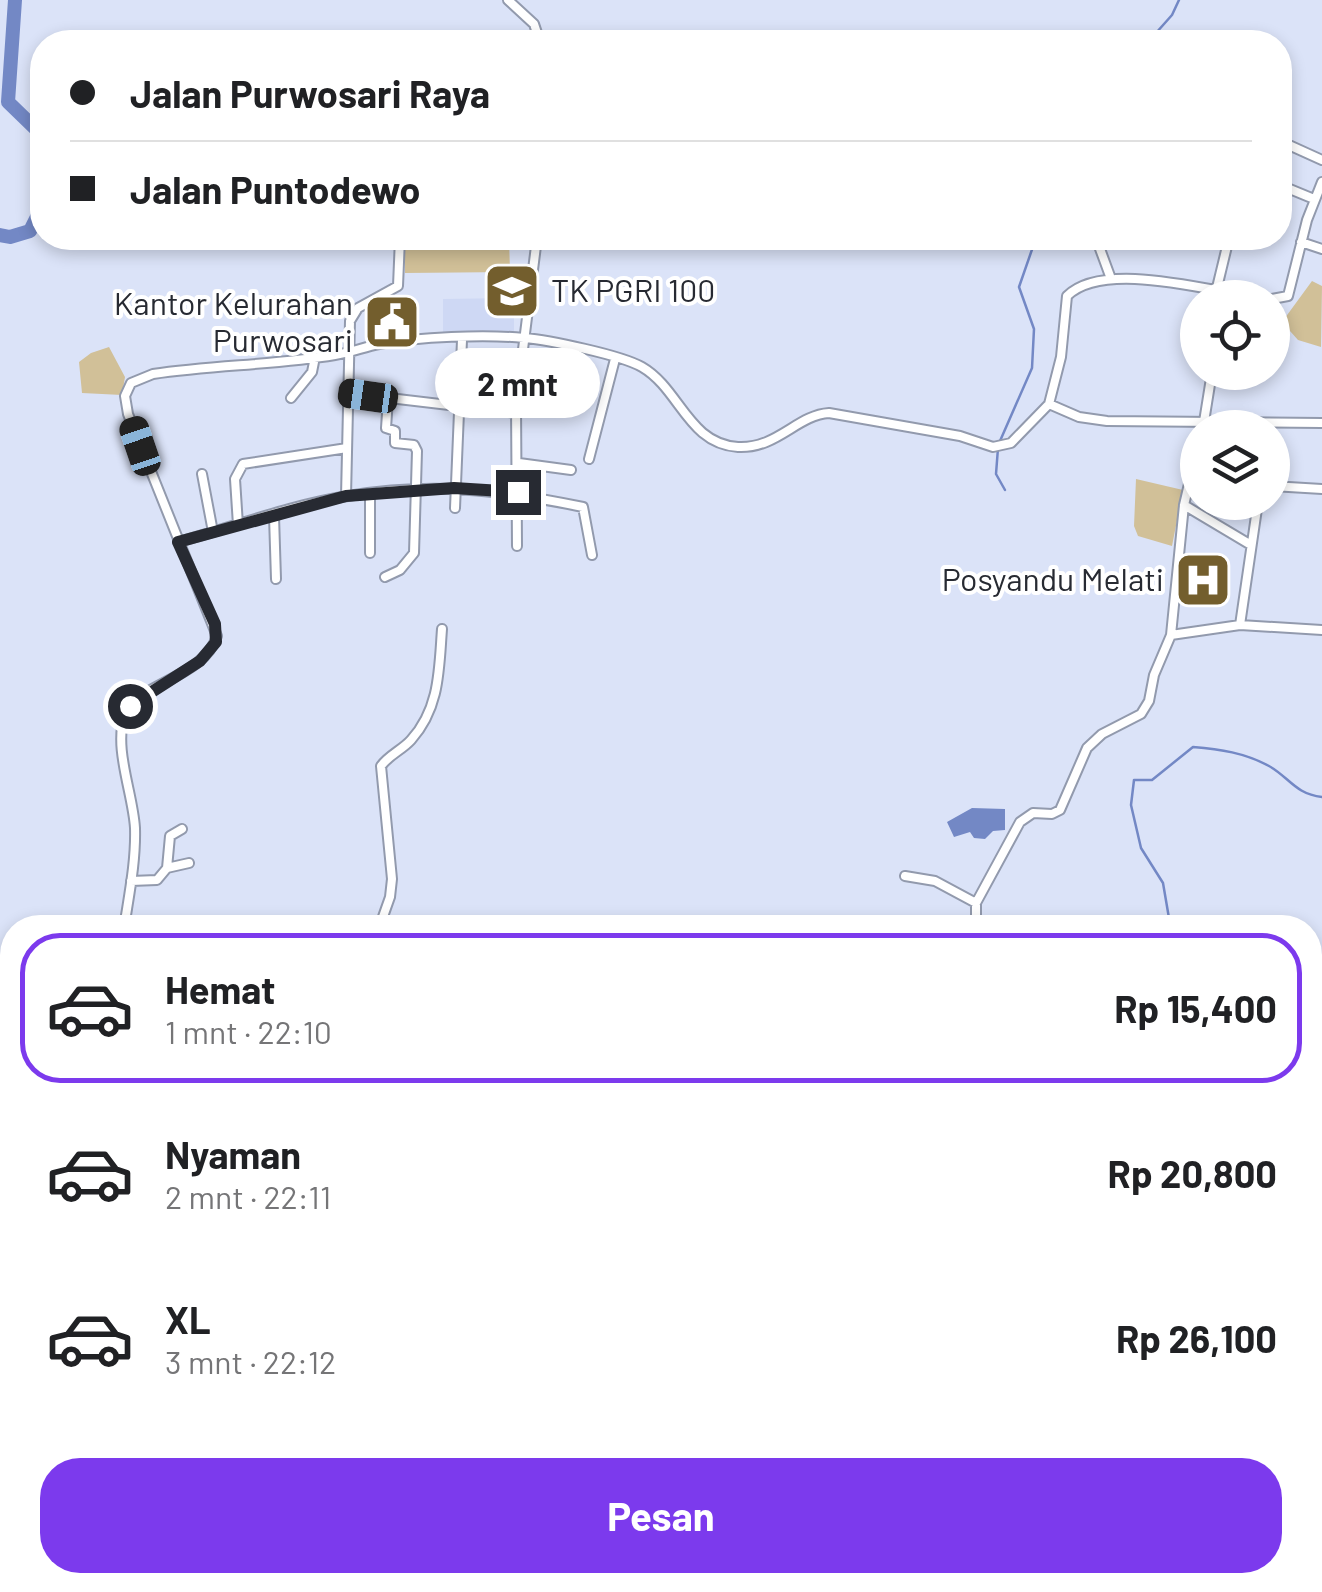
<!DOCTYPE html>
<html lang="id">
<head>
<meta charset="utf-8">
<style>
  :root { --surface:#fff; --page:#f6f6f6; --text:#202124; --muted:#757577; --line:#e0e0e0; --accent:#7c3aed }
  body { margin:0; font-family:Barlow,sans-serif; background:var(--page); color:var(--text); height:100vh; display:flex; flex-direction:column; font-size:38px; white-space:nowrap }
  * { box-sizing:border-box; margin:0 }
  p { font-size:32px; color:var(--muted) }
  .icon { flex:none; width:55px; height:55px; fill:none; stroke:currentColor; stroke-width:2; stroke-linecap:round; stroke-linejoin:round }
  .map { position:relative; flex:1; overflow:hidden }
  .sheet { position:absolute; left:0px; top:915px; width:1322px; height:678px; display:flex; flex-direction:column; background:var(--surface); border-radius:40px 40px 0 0; box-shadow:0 5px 15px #0003 }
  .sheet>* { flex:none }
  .top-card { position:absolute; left:30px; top:30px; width:1262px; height:220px; border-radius:40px; box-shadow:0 5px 15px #0003; display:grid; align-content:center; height:220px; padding:0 40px; background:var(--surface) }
  .controls { position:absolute; left:1180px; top:280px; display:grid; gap:20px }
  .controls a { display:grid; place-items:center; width:110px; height:110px; border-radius:50%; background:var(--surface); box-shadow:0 5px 15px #0003; font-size:50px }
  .end { position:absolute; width:45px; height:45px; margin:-22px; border:12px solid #272a32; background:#fff; box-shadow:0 0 0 5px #fff }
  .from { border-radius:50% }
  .bubble { position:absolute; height:70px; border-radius:35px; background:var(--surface); box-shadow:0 5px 15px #0003; font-size:32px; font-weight:700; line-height:70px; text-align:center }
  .car { position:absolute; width:30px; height:60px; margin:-30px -15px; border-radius:12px; box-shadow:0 0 8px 2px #0007; background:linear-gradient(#222 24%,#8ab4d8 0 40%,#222 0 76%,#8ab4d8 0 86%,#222 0) }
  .top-card b { display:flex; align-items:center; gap:35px; height:95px; font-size:38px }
  .top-card b+b { border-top:2px solid var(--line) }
  .top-card i { width:25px; height:25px; background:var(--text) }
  ul { padding:18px 0 0; list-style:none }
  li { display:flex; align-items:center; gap:30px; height:150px; margin:0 20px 15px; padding:0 20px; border:5px solid transparent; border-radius:40px }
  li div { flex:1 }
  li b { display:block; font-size:38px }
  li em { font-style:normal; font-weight:700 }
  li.selected { border-color:var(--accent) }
  li>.icon { width:90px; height:90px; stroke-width:1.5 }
  .action { display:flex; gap:20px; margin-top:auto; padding:20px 40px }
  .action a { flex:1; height:115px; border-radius:40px; background:var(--accent); color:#fff; font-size:40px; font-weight:700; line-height:115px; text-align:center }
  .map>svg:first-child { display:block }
  .built { fill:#ced8f4 }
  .green { fill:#d1c098 }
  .forest { fill:#c0a35f }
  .water { fill:#7388c5 }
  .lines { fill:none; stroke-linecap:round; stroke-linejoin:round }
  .stream { stroke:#7388c5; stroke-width:2.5 }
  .river { stroke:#7388c5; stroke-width:14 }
  .minor-casing { stroke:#929aad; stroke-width:12 }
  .primary-casing { stroke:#929aad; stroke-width:18 }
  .minor { stroke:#fff; stroke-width:8 }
  .primary { stroke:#fff; stroke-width:12 }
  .route { stroke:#272a32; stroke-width:12 }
  .labels { text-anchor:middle; stroke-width:8; stroke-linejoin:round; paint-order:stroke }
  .poi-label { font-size:32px; fill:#272a32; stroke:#fff; text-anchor:end }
</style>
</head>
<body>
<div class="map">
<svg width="1322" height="1592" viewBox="0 0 1322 1592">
  <rect width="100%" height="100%" fill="#dbe3f8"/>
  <path class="built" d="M514,298V335H443V299Z"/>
  <path class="green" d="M405,238H509L510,272L405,273Z
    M1312,281L1322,286L1321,347L1298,340L1282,322Z
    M109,347L125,377L122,395L82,393L79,362L91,353Z
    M1136,479L1183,490L1172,546L1138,536L1134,526Z"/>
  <path class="forest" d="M1322,1283V1387L1310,1385V1308Z
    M1313,1406H1322V1567L1318,1536L1321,1493L1310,1470Z
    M1103,1580H1267L1280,1592H1104Z"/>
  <path class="water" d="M972,808L1005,809V830L993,831L985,839L974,838L970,832L954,837L947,822Z"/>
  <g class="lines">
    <path class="stream" d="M1148,42L1172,15L1179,0
      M1000,441L1032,368L1034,329L1019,287L1036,238
      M998,448L996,474L1005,490
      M1081,928L1090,920H1113L1126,928
      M1168,928L1170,924L1163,883L1141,848L1131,805L1134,780H1152L1193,747C1220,749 1245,753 1269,766C1289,777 1295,794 1322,797
      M1310,1202L1322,1146
      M814,1580L826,1592
      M1183,1580L1199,1592"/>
    <path class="river" d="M15,0L8,102L42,135
      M0,235L10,237L30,231L42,207
      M0,1127L12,1130
      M0,1298L12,1294"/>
    <g class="minor-casing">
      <path id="minor" d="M508,0L534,24L540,42
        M1280,141L1322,160
        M1280,185L1314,199
        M1096,238L1110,276
        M1301,242L1322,249
        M1215,296L1229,238
        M1272,299L1288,296L1307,220L1322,182
        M347,393L516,413
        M291,398L312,372L315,357
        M1049,404L1079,417L1107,421L1322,423
        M516,405L541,399
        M1203,428L1212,372
        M589,459L615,359
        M519,463L571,470
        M202,474L213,532
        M1272,486L1322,489
        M370,494V553
        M346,496L350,321L358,308L398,286L400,238
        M1184,505L1251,545
        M455,508L462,340
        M274,516L276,579
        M238,525L235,479L243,464L347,448
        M178,542C233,527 291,505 348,496C433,482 500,490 583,507L592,555
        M517,546L516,405L537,238
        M385,577L400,570L414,553L417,451L414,445L395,443V431L386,428L388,399
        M1240,625L1258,502
        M1171,635L1240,625L1322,630
        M167,868L170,836L182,829
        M905,876L935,881L976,903
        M131,881L157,880L167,868L189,863
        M124,928C129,895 136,861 135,828C133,793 113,748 125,714C136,684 204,678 217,636L128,414L125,396L131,383L153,374C214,365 275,365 335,355C350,353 364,347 379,344C418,337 485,334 524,338C549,340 621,355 642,367C680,389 688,444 738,447C777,449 797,415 829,413L960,436L993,447L1011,443L1049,404L1061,357L1067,296C1104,259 1212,292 1262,298
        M379,928L390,897L392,879L381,766C389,755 402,750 411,740C440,708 439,669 442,629
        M976,928V903L1020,822L1033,813L1052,814L1060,810L1087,748L1102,734L1141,714L1149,701L1154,675L1171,635L1184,505L1198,446
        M1310,1290L1322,1259
        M0,1372L6,1362L12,1360
        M1310,1486L1322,1514
        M517,1580L550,1592
        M1067,1580L1069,1592
        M381,1592L390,1580
        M594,1592L597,1580
        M663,1592L667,1580"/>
    </g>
    <g class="primary-casing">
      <path id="primary" d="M0,1398L12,1409
        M305,1580L324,1592"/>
    </g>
    <use href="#minor" class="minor"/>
    <use href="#primary" class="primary"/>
  </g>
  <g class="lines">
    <path class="route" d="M130,706L200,661L216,642L215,624L178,542L346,496L454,488L518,492"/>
  </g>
  <defs>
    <g id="school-square" transform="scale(2.875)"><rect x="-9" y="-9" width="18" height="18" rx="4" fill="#735e2d" stroke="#fff"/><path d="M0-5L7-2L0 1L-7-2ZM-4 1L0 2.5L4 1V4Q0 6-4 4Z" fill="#fff"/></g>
    <g id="civic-square" transform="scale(2.875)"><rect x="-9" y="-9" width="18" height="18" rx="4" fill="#735e2d" stroke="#fff"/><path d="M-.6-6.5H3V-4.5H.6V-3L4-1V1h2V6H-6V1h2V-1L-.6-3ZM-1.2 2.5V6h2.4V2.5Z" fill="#fff"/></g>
    <g id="hospital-square" transform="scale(2.875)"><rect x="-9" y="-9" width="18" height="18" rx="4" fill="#735e2d" stroke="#fff"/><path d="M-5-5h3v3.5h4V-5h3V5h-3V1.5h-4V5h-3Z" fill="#fff"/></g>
  </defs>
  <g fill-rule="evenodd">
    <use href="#school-square" x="512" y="291"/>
    <use href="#civic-square" x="392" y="322"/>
    <use href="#hospital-square" x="1203" y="580"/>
  </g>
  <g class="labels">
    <g class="poi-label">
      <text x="551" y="302" text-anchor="start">TK PGRI 100</text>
      <text x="353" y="315">Kantor Kelurahan<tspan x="353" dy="37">Purwosari</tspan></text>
      <text x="1164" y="591">Posyandu Melati</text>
    </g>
  </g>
</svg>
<div class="controls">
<a><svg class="icon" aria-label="locate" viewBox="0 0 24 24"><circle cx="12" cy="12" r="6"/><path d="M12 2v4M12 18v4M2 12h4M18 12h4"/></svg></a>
<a><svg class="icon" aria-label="layers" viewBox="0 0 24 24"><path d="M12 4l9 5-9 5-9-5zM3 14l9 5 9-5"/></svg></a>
</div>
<i class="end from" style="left:130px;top:706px"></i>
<i class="end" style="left:518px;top:492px"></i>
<div class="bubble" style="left:435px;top:348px;width:165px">2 mnt</div>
<i class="car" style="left:368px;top:396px;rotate:278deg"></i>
<i class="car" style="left:140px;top:446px;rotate:341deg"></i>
<div class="top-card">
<b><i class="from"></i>Jalan Purwosari Raya</b>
<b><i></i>Jalan Puntodewo</b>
</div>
<section class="sheet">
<ul>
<li class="selected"><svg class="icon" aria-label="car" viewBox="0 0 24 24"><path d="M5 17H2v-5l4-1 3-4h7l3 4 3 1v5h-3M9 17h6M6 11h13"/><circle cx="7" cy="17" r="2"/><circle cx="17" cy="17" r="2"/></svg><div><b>Hemat</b><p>1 mnt · 22:10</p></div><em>Rp 15,400</em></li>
<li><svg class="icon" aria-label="car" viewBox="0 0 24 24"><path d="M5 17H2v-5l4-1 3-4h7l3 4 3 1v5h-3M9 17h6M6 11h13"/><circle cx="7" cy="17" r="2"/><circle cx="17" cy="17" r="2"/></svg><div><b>Nyaman</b><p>2 mnt · 22:11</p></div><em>Rp 20,800</em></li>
<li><svg class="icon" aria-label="car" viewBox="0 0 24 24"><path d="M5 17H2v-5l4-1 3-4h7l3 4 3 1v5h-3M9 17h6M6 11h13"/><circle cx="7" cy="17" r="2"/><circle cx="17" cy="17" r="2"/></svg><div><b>XL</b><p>3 mnt · 22:12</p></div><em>Rp 26,100</em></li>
</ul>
<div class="action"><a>Pesan</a></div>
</section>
</div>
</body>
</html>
